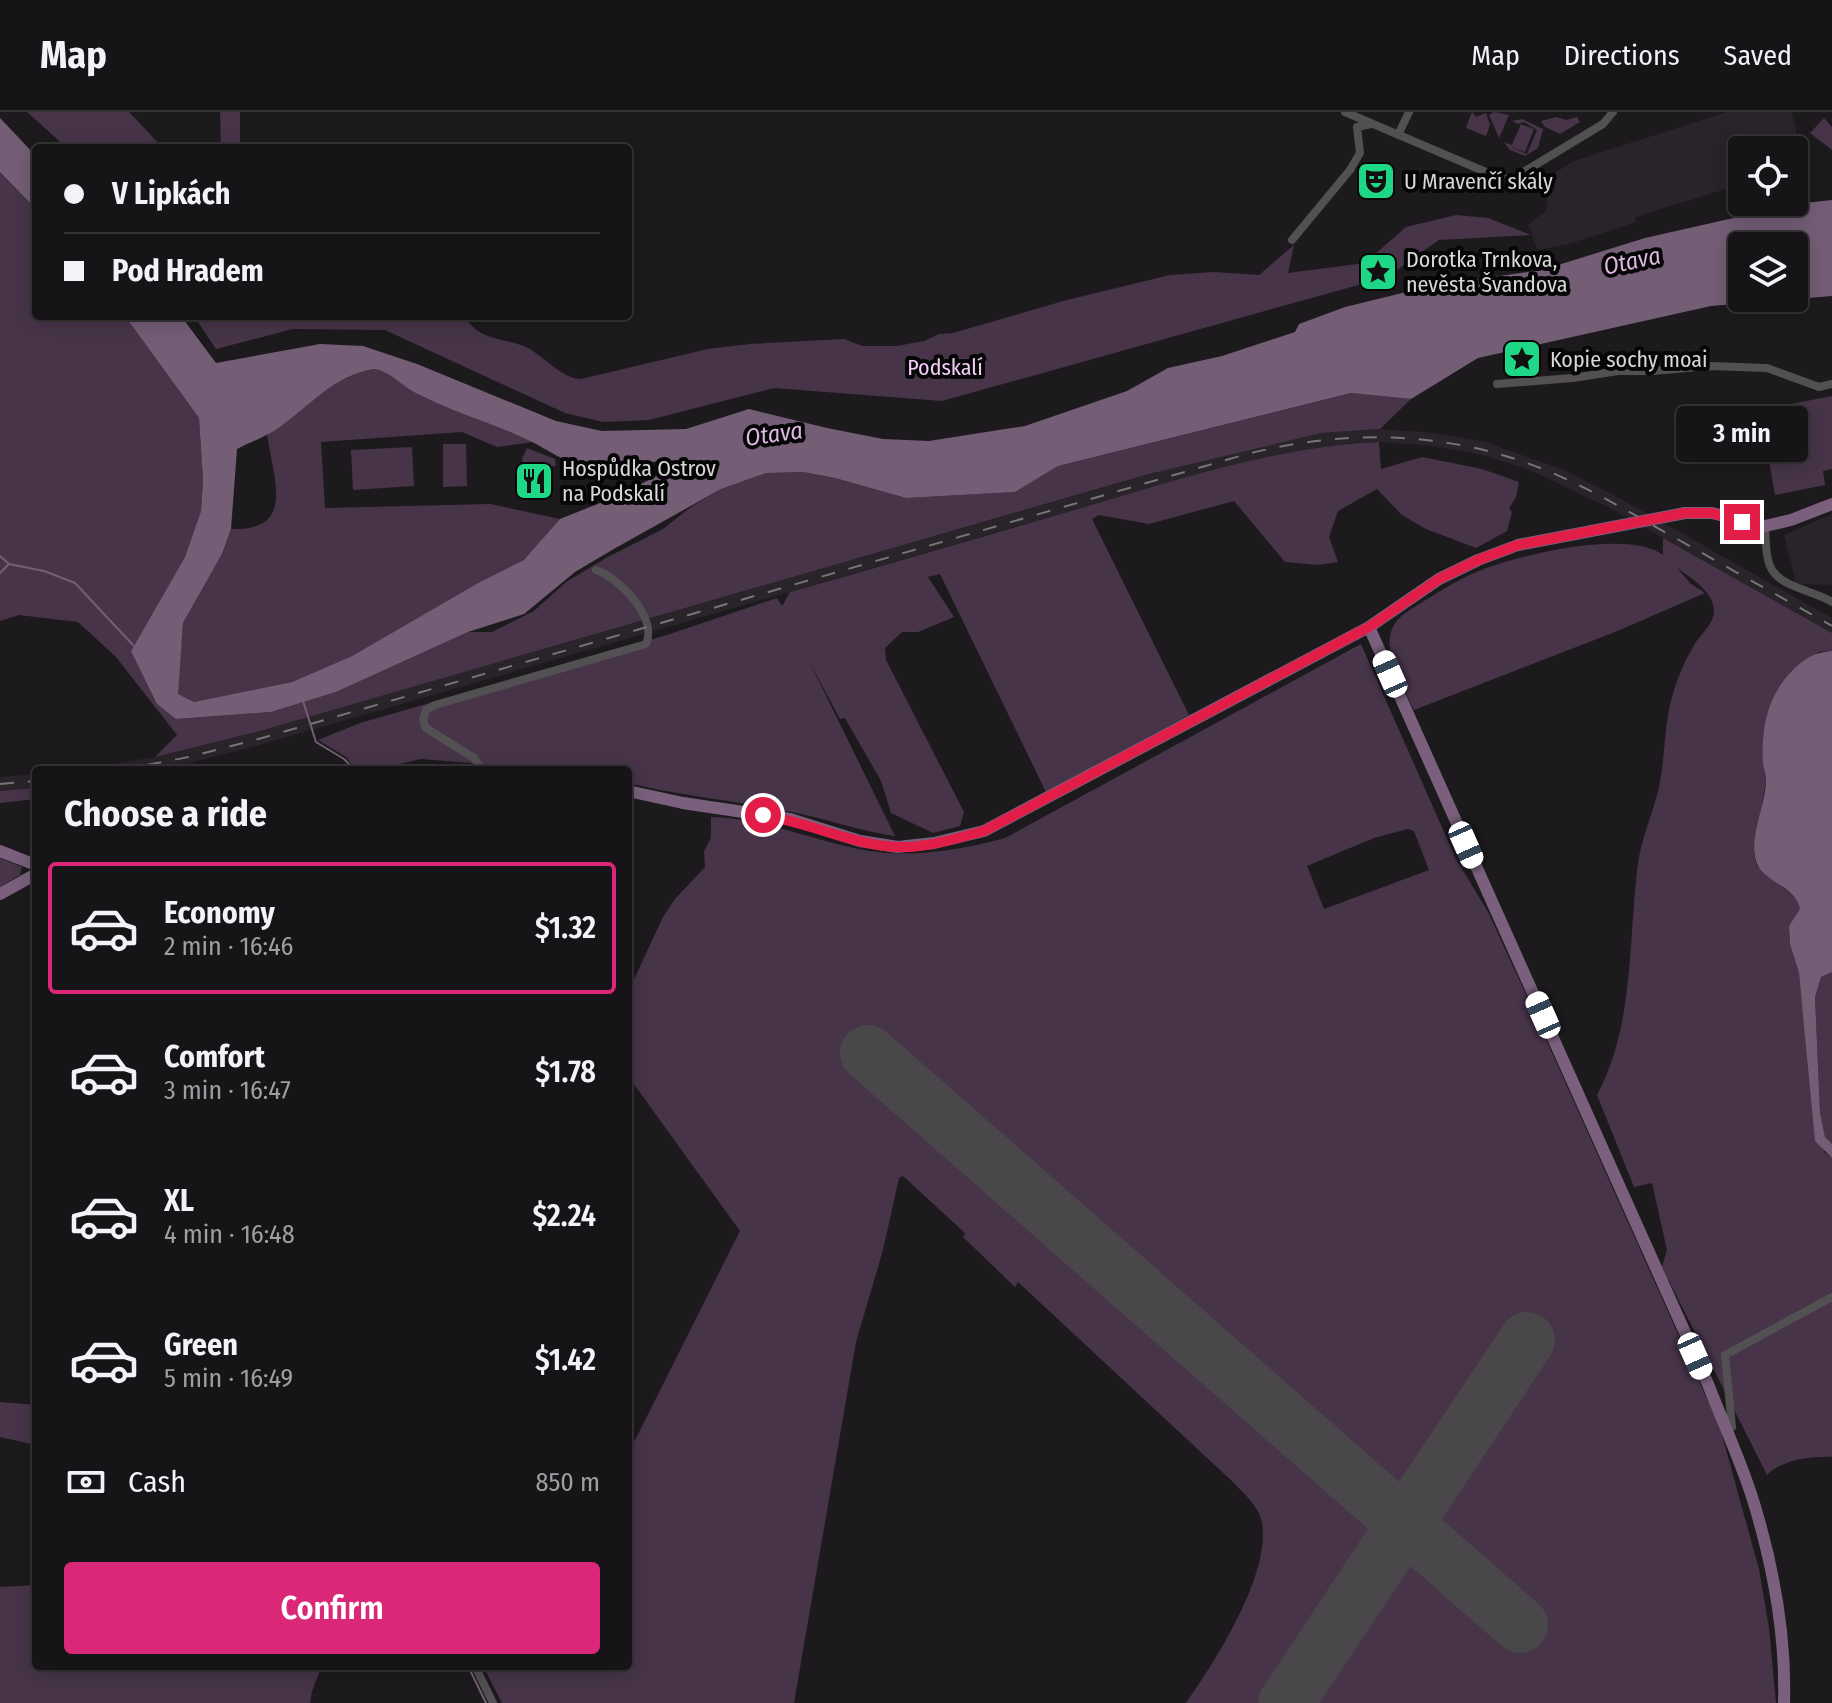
<!DOCTYPE html>
<html lang="en">
<head>
<meta charset="utf-8">
<style>
  :root { --surface:#161416; --page:#232123; --text:#f1f3f6; --muted:#9e9ea1; --line:#353335; --accent:#db2777 }
  body { margin:0; font-family:"Fira Sans Condensed",sans-serif; background:var(--page); color:var(--text); height:100vh; display:flex; flex-direction:column; font-size:30px; white-space:nowrap }
  * { box-sizing:border-box; margin:0 }
  p { font-size:26px; color:var(--muted) }
  .icon { flex:none; width:44px; height:44px; fill:none; stroke:currentColor; stroke-width:2; stroke-linecap:round; stroke-linejoin:round }
  .map { position:relative; flex:1; overflow:hidden }
  .sheet { position:absolute; left:32px; top:654px; width:600px; height:904px; display:flex; flex-direction:column; background:var(--surface); border-radius:8px; box-shadow:0 4px 20px #0003,0 0 0 2px var(--line) }
  .sheet>* { flex:none }
  .top-card { position:absolute; left:32px; top:32px; width:600px; height:176px; border-radius:8px; box-shadow:0 4px 20px #0003,0 0 0 2px var(--line); display:grid; align-content:center; height:176px; padding:0 32px; background:var(--surface) }
  .fabs { position:absolute; left:1728px; top:24px; display:grid; gap:16px }
  .fabs a { display:grid; place-items:center; width:80px; height:80px; border-radius:8px; background:var(--surface); box-shadow:0 4px 20px #0003,0 0 0 2px var(--line); font-size:40px }
  .end { position:absolute; width:36px; height:36px; margin:-18px; border:10px solid #e11d48; background:#fff; box-shadow:0 0 0 4px #fff }
  .from { border-radius:50% }
  .bubble { position:absolute; height:56px; border-radius:8px; background:var(--surface); box-shadow:0 4px 20px #0003,0 0 0 2px var(--line); font-size:26px; font-weight:600; line-height:56px; text-align:center }
  .car { position:absolute; width:24px; height:48px; margin:-24px -12px; border-radius:10px; box-shadow:0 0 6px 2px #0007; background:linear-gradient(#fff 24%,#345 0 40%,#fff 0 76%,#345 0 86%,#fff 0) }
  .top-card b { display:flex; align-items:center; gap:28px; height:76px; font-size:30px }
  .top-card b+b { border-top:2px solid var(--line) }
  .top-card i { width:20px; height:20px; background:var(--text) }
  ul { padding:0; list-style:none }
  li { display:flex; align-items:center; gap:24px; height:132px; margin:0 16px 12px; padding:0 16px; border:4px solid transparent; border-radius:8px }
  li div { flex:1 }
  li b { display:block; font-size:30px }
  li em { font-style:normal; font-weight:600 }
  li.on { border-color:var(--accent) }
  li>.icon { width:72px; height:72px; stroke-width:1.5 }
  h2 { padding:0 32px; font-size:36px; line-height:96px }
  .pay { display:flex; align-items:center; gap:20px; height:88px; padding:0 32px; font-size:30px }
  .pay p { margin-inline-start:auto }
  .primary-button { display:flex; gap:16px; margin-top:auto; padding:16px 32px }
  .primary-button a { flex:1; height:92px; border-radius:8px; background:var(--accent); color:#fff; font-size:32px; font-weight:600; line-height:92px; text-align:center }
  header { display:flex; align-items:center; gap:48px; box-sizing:border-box; height:112px; padding:0 40px; background:var(--surface); border-bottom:2px solid var(--line) }
  header strong { font-size:38px }
  nav { display:flex; gap:44px; margin-inline-start:auto; font-size:28px }
  .map>svg:first-child { display:block }
  .built { fill:#29232a }
  .green { fill:#473449; fill-rule:evenodd }
  .water { fill:#745e76; fill-rule:evenodd }
  .lines { fill:none; stroke-linecap:round; stroke-linejoin:round }
  .stream { stroke:#745e76; stroke-width:2 }
  .runway { stroke:#4a474a; stroke-width:56 }
  .street { stroke:#535054; stroke-width:8 }
  .secondary { stroke:#7a607d; stroke-width:12 }
  .rail { stroke:#777477; stroke-width:2; stroke-dasharray:14 14; stroke-linecap:butt }
  .route { stroke:#e11d48; stroke-width:10 }
  .labels { text-anchor:middle; stroke-width:8; stroke-linejoin:round; paint-order:stroke }
  .poi-label { font-size:22px; fill:#d9d7d9; stroke:#070607; text-anchor:start }
  .park-label { font-size:22px; fill:#f5ccf9; stroke:#070607 }
  .water-label { font-size:24px; font-style:italic; fill:#deb6e2; stroke:#070607 }
</style>
</head>
<body>
<header>
<strong>Map</strong>
<nav><a>Map</a><a>Directions</a><a>Saved</a></nav>
</header>
<div class="map">
<svg width="1832" height="1591" viewBox="0 0 1832 1591">
  <rect width="100%" height="100%" fill="#1d1a1d"/>
  <path class="built" d="M1727,0H1791L1796,15L1794,43V38H1742V72L1635,105L1636,110L1572,131L1538,138L1528,113L1546,99L1550,64L1574,49Z
    M1380,317L1435,321L1485,330L1562,357L1623,388L1832,506V521L1616,399L1530,358L1482,343L1433,334L1379,330L1350,331L1284,342L1153,375L263,632L190,651L158,658H74L155,645L260,619L1192,350L1321,321Z
    M1832,402V473L1796,472L1784,423Z
    M36,662V676L0,679V665Z"/>
  <path class="green" d="M27,0H129L163,36H67Z
    M220,0H240V36H221Z
    M1472,0L1476,5L1486,1L1490,13L1486,24L1466,16Z
    M1494,0L1509,3L1499,26L1489,3Z
    M1556,5L1566,8L1577,5L1580,10L1560,22L1545,15L1541,9Z
    M1824,6L1832,15V38L1810,21Z
    M1522,7L1543,17L1538,36L1525,44L1510,38L1504,30L1512,33L1521,12L1534,17L1525,40L1510,35L1527,42L1537,18L1524,10L1518,12L1512,9Z
    M0,60L36,97V204H125L199,306L203,369L201,399L185,445L131,539L177,607L271,600L336,580L468,520H492L534,499L566,470L606,446L663,417L691,395L721,377L766,361L803,360L835,366L906,386L1015,380L1058,354L1351,281L1411,287L1380,317L1321,321L1149,362L260,619L155,645L177,623L116,545L78,510L19,503L0,509Z
    M1456,103L1488,106L1531,123L1439,128L1387,165L942,289L774,276L649,308L603,310L565,301L385,218L293,217L216,237L194,204H465C479,230 503,225 526,235C544,244 562,267 581,267L708,237L750,232L844,227L862,234H897L924,229L939,222L953,221L1067,188L1170,163L1214,160L1259,163L1294,133L1288,161L1365,151L1406,115Z
    M374,257L392,262L415,280L533,330L497,335L462,320L321,330L325,396L490,392L560,407L525,448L478,471L352,544L292,570L194,590L177,582L183,511L222,442L231,417C297,419 273,367 267,322C304,302 330,264 374,257Z
    M1832,284V357L1823,359L1825,373L1775,383L1760,298Z
    M1379,330L1381,357L1422,345L1482,357L1519,370L1516,385L1509,396L1512,400L1507,419L1476,436L1426,417L1402,403L1377,377L1338,399L1329,425L1338,450L1318,453L1285,450L1234,389L1149,412L1099,403L1092,407L1189,603L1046,680L940,462L928,465L954,505L918,520H902L885,536L886,548L964,700L960,714L933,721L891,701L881,669L845,606L840,607L808,547L895,724C859,719 827,707 792,700C738,689 682,684 628,671V658H556L421,647L374,658H356L346,645L318,628L360,611L667,523L777,486L782,494L790,480C889,452 989,423 1088,394C1183,366 1281,334 1379,330Z
    M443,332H466L467,374L443,375Z
    M412,335L414,374L353,378L351,338Z
    M527,336L555,347L556,354L524,357L522,347Z
    M1663,426L1832,521V539L1818,540L1765,615L1763,653L1766,669L1754,742L1757,754L1798,788L1800,797L1789,815L1790,832L1799,861L1811,970L1824,1040L1832,1046V1345C1812,1344 1781,1348 1767,1363L1662,1155L1667,1138L1652,1071L1634,1075L1597,983C1635,912 1628,828 1638,751C1642,725 1653,701 1659,675C1664,652 1664,627 1668,603C1672,580 1681,555 1693,535C1699,523 1714,513 1714,499C1714,479 1689,465 1676,455L1691,472L1705,481L1615,520L1414,598C1404,576 1382,542 1392,517C1398,503 1412,497 1424,489C1444,477 1462,465 1484,457C1522,442 1630,417 1663,443Z
    M1361,532L1456,747L1488,800L1523,876L1720,1316L1759,1457L1769,1516L1776,1591H1186C1215,1550 1271,1462 1262,1411C1259,1394 1245,1383 1234,1371L1018,1170L1015,1175L963,1125L965,1121L903,1064L899,1066L883,1138L856,1230L794,1591H502L483,1554H628V1342L740,1119L628,964V880L663,805L675,787L705,755L704,739L711,726V705C761,706 809,727 858,737C907,747 957,739 1005,726ZM1408,717L1414,719L1429,758L1324,797L1307,754L1374,726Z
    M36,676V687L0,691V679Z
    M0,746L22,755L20,763L0,775Z
    M1832,860V1032L1825,1025L1820,1000L1815,884L1821,865Z
    M0,1290L36,1293V1333L0,1325Z
    M36,1473V1554H322L312,1579L310,1591H0V1475Z"/>
  <path class="water" d="M0,6L36,44V97L0,60Z
    M1832,88V184L1711,194L1478,246L1411,287L1351,281L1058,354L1015,380L906,386L835,366L803,360L766,361L721,377L612,438L575,460L524,502L468,520L336,580L271,600L176,607L157,592L131,539L185,445L201,399L203,369L199,306L125,204H181L216,251L320,232L363,234L417,252L556,309L602,319L686,317L749,297L827,316L883,327L929,329L1025,314L1127,279L1168,256L1222,244L1295,220L1299,212L1345,195L1435,173L1542,158L1645,126L1796,92ZM1742,134H1794V186H1742ZM374,257C392,260 400,273 416,281C452,300 493,311 530,329C545,336 558,346 574,351C610,362 642,347 678,349V353L620,383L560,407L524,448L478,471L352,544L292,570L194,590L178,582L183,511L222,442L231,417L237,337C250,330 265,325 277,317C309,295 334,263 374,257Z
    M1832,539V860L1821,865L1815,885L1820,1000L1825,1025L1832,1032V1046L1815,1029L1799,861L1790,832L1789,814L1800,797C1796,774 1762,770 1756,749C1749,724 1765,695 1766,670C1766,664 1764,658 1763,652C1761,617 1767,586 1790,561C1803,547 1814,540 1832,539Z"/>
  <g class="lines">
    <path class="stream" d="M0,444L8,451
      M0,461L9,452L44,459L75,471L133,533
      M303,589L316,630L344,647L355,658
      M468,1554L486,1591"/>
    <path class="runway" d="M868,941L1520,1513
      M1286,1591L1527,1228"/>
    <path class="street" d="M1345,0L1500,66L1512,67L1603,12L1613,0
      M1398,23L1409,0
      M1292,128L1350,58L1360,41L1357,15L1371,12
      M1497,272L1573,266L1618,259H1652L1710,254L1767,256L1819,275L1832,272
      M1765,414C1766,427 1765,443 1770,454C1779,476 1814,478 1832,490
      M482,658L474,646L426,616L423,608L426,598L435,593L646,532C658,505 619,466 596,458
      M1725,1317L1732,1315L1725,1243L1832,1185
      M475,1554L493,1591"/>
    <path class="secondary" d="M1369,515L1708,1272C1724,1314 1744,1355 1756,1398C1774,1459 1786,1527 1784,1591
      M421,658H472
      M628,679L683,691L790,707L860,729L898,735L934,731L984,719L1369,515L1439,467L1478,448L1518,433L1685,401H1712L1765,414L1791,408L1832,392
      M0,739L36,753
      M0,782L36,762"/>
    <path class="rail" d="M120,658L189,645L262,626L1240,344C1343,316 1451,318 1550,360C1595,379 1636,404 1679,428C1730,457 1781,485 1832,514
      M0,672L36,669"/>
  </g>
  <g class="lines">
    <path class="route" d="M763,703C808,710 852,733 898,735C927,736 957,726 984,719L1369,515L1439,467L1478,448L1518,433L1685,401H1712L1742,410"/>
  </g>
  <defs>
    <g id="theatre-square" transform="scale(2)"><rect x="-9" y="-9" width="18" height="18" rx="4" fill="#1fd887" stroke="#070607"/><path d="M-5-5.5Q0-4 5-5.5V0Q5 5 0 6Q-5 5-5 0ZM-3.3-2.5H-1v1.5H-3.3ZM1-2.5H3.3v1.5H1ZM-2.8 1Q0 5.5 2.8 1Z" fill="#111"/></g>
    <g id="sight-square" transform="scale(2)"><rect x="-9" y="-9" width="18" height="18" rx="4" fill="#1fd887" stroke="#070607"/><path d="M0-6L1.8-2.2L6-1.7L2.9 1.2L3.7 5.4L0 3.3L-3.7 5.4L-2.9 1.2L-6-1.7L-1.8-2.2Z" fill="#111"/></g>
    <g id="restaurant-square" transform="scale(2)"><rect x="-9" y="-9" width="18" height="18" rx="4" fill="#1fd887" stroke="#070607"/><path d="M-5-6h1v4h1v-4h1v4h1v-4h1v5L-1.5 .5V6h-2V.5L-5-1ZM5-6V6H3V1.5H1.5Q1.5-4 5-6Z" fill="#111"/></g>
  </defs>
  <g fill-rule="evenodd">
    <use href="#theatre-square" x="1376" y="69"/>
    <use href="#sight-square" x="1378" y="160"/>
    <use href="#sight-square" x="1522" y="247"/>
    <use href="#restaurant-square" x="534" y="369"/>
  </g>
  <g class="labels">
    <g class="poi-label">
      <text x="1404" y="77">U Mravenčí skály</text>
      <text x="1406" y="155">Dorotka Trnkova,<tspan x="1406" dy="25">nevěsta Švandova</tspan></text>
      <text x="1550" y="255">Kopie sochy moai</text>
      <text x="562" y="364">Hospůdka Ostrov<tspan x="562" dy="25">na Podskalí</tspan></text>
    </g>
    <g class="park-label">
      <text x="945" y="263">Podskalí</text>
    </g>
    <g class="water-label">
      <text transform="translate(1632 149) rotate(-12)" y="8">Otava</text>
      <text transform="translate(774 322) rotate(-8)" y="8">Otava</text>
    </g>
  </g>
</svg>
<div class="fabs">
<a><svg class="icon" aria-label="locate" viewBox="0 0 24 24"><circle cx="12" cy="12" r="6"/><path d="M12 2v4M12 18v4M2 12h4M18 12h4"/></svg></a>
<a><svg class="icon" aria-label="layers" viewBox="0 0 24 24"><path d="M12 4l9 5-9 5-9-5zM3 14l9 5 9-5"/></svg></a>
</div>
<i class="end from" style="left:763px;top:703px"></i>
<i class="end" style="left:1742px;top:410px"></i>
<div class="bubble" style="left:1676px;top:294px;width:132px">3 min</div>
<i class="car" style="left:1390px;top:562px;rotate:336deg"></i>
<i class="car" style="left:1466px;top:733px;rotate:156deg"></i>
<i class="car" style="left:1543px;top:903px;rotate:336deg"></i>
<i class="car" style="left:1695px;top:1244px;rotate:156deg"></i>
<div class="top-card">
<b><i class="from"></i>V Lipkách</b>
<b><i></i>Pod Hradem</b>
</div>
<section class="sheet">
<h2>Choose a ride</h2>
<ul>
<li class="on"><svg class="icon" aria-label="car" viewBox="0 0 24 24"><path d="M5 17H2v-5l4-1 3-4h7l3 4 3 1v5h-3M9 17h6M6 11h13"/><circle cx="7" cy="17" r="2"/><circle cx="17" cy="17" r="2"/></svg><div><b>Economy</b><p>2 min · 16:46</p></div><em>$1.32</em></li>
<li><svg class="icon" aria-label="car" viewBox="0 0 24 24"><path d="M5 17H2v-5l4-1 3-4h7l3 4 3 1v5h-3M9 17h6M6 11h13"/><circle cx="7" cy="17" r="2"/><circle cx="17" cy="17" r="2"/></svg><div><b>Comfort</b><p>3 min · 16:47</p></div><em>$1.78</em></li>
<li><svg class="icon" aria-label="car" viewBox="0 0 24 24"><path d="M5 17H2v-5l4-1 3-4h7l3 4 3 1v5h-3M9 17h6M6 11h13"/><circle cx="7" cy="17" r="2"/><circle cx="17" cy="17" r="2"/></svg><div><b>XL</b><p>4 min · 16:48</p></div><em>$2.24</em></li>
<li><svg class="icon" aria-label="car" viewBox="0 0 24 24"><path d="M5 17H2v-5l4-1 3-4h7l3 4 3 1v5h-3M9 17h6M6 11h13"/><circle cx="7" cy="17" r="2"/><circle cx="17" cy="17" r="2"/></svg><div><b>Green</b><p>5 min · 16:49</p></div><em>$1.42</em></li>
</ul>
<div class="pay"><svg class="icon" aria-label="cash" viewBox="0 0 24 24"><path d="M3 7h18v10H3z"/><circle cx="12" cy="12" r="2"/></svg>Cash<p>850 m</p></div>
<div class="primary-button"><a>Confirm</a></div>
</section>
</div>
</body>
</html>
